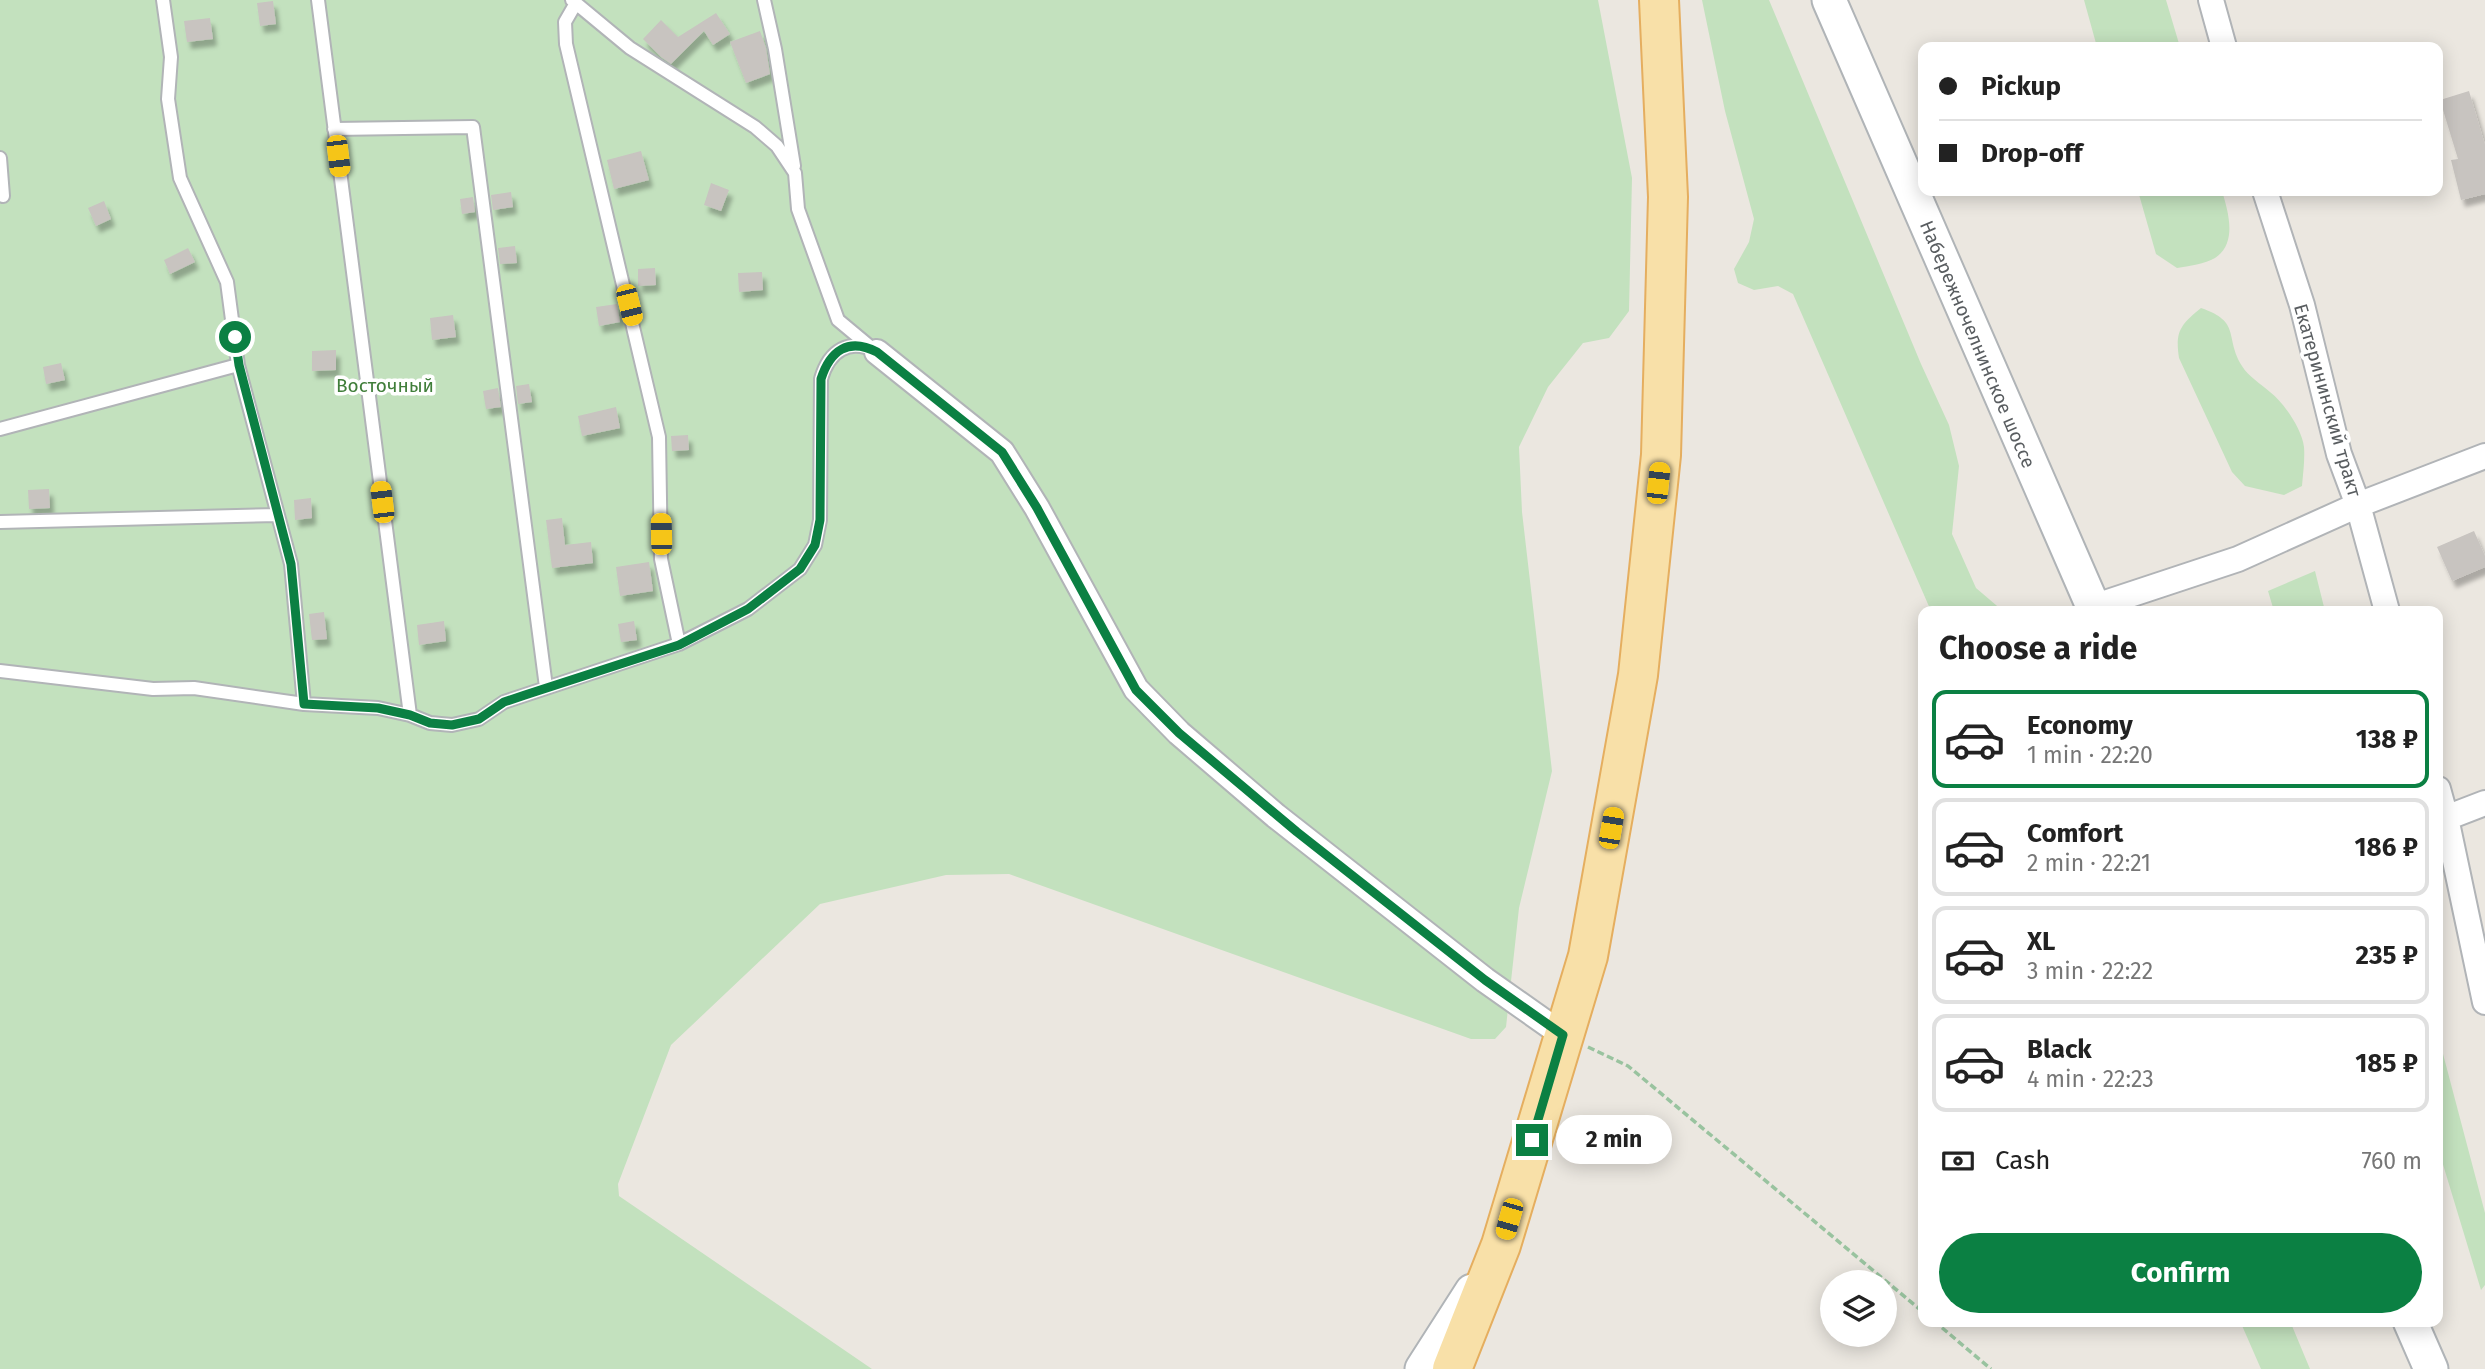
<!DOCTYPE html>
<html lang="en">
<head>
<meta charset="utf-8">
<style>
  :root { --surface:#fff; --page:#f2f2f2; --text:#222; --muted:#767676; --line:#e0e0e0; --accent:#0b8043 }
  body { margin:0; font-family:"Fira Sans",sans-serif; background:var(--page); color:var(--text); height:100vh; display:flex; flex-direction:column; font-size:26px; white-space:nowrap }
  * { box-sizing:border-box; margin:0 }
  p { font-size:23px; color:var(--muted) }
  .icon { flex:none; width:38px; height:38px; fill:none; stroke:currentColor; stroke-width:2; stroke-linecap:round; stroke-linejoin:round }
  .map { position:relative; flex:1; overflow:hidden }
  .sheet { position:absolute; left:1918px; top:606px; width:525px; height:721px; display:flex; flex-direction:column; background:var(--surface); border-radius:14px; box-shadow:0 4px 18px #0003 }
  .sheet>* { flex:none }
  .hud { position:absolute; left:1918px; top:42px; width:525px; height:154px; border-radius:14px; box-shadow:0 4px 18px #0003; display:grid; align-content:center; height:154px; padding:0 21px; background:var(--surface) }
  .buttons { position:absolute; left:1820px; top:1270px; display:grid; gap:14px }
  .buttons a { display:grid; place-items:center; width:77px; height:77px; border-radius:50%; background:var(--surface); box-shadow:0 4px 18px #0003; font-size:35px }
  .end { position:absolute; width:32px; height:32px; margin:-16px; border:9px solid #0b8043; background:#fff; box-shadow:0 0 0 4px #fff }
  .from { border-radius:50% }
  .bubble { position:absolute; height:49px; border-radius:24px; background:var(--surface); box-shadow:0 4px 18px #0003; font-size:23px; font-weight:700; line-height:49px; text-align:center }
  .car { position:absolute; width:21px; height:42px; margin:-21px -10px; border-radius:9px; box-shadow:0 0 5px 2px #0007; background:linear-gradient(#f5c518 24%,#345 0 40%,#f5c518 0 76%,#345 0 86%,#f5c518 0) }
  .hud b { display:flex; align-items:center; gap:24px; height:66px; font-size:26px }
  .hud b+b { border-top:2px solid var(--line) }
  .hud i { width:18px; height:18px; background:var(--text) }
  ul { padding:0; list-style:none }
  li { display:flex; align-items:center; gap:21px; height:98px; margin:0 14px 10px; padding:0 7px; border:4px solid var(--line); border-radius:14px }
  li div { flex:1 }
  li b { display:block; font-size:26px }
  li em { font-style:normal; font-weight:700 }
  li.active { border-color:var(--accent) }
  li>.icon { width:63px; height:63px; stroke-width:1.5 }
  h2 { padding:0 21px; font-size:32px; line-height:84px }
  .pay { display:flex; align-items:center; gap:18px; height:77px; padding:0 21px; font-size:26px }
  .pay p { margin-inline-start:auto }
  .primary-button { display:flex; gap:14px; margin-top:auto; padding:14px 21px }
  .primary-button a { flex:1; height:80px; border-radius:42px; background:var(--accent); color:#fff; font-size:28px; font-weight:700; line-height:80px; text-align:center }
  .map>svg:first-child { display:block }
  .green { fill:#c3e1be }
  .building { fill:#c8c4c0; filter:url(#shadow) }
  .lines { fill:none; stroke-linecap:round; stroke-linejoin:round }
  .lane-casing { stroke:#b1b4b7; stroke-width:16 }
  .street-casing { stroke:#b1b4b7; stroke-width:28 }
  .secondary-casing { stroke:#b0b4b7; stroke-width:37 }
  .primary-casing { stroke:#e5ae5f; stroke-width:42 }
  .path { stroke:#99c39f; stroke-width:3.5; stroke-dasharray:7 3.5; stroke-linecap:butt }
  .lane { stroke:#fff; stroke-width:12 }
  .street { stroke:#fff; stroke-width:24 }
  .secondary { stroke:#fff; stroke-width:33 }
  .primary { stroke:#f8e0a8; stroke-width:38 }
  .route { stroke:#0b8043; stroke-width:9 }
  .labels { text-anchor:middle; stroke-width:7; stroke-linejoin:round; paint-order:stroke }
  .street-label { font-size:19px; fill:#595d60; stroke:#fff }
  .park-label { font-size:19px; fill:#407e3a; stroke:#fff }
</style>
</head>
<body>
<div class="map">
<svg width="2485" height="1369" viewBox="0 0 2485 1369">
  <defs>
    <filter id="shadow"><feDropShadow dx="4" dy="7" stdDeviation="2" flood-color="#0004"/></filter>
  </defs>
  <rect width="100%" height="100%" fill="#ebe7e0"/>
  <path class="green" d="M0,0H1598L1632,178L1629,311L1609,338L1583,343L1548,387L1519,447L1522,512L1552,771L1519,908L1506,1027L1495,1039H1471L1009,874L946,875L820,904L671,1045L618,1184L619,1196L872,1369H0Z
    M1702,0H1769L1921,364L1949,425L1959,466L1952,534L1976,588L2003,611H1931L1793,294L1778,286L1754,290L1738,283L1734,269L1749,242L1754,219L1725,111Z
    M2084,0H2166L2180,47H2097Z
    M2138,191H2222C2228,211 2238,243 2215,258C2205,264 2189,266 2177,268L2156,254Z
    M2201,308C2242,322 2224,337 2242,366C2248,376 2261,384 2270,392C2284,403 2302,429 2304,447C2305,460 2303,473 2302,486L2284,495L2245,486L2232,472L2179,358C2175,332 2180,325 2201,308Z
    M2315,571L2325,611H2274L2268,591Z
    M2438,1035L2485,1213V1285L2481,1290L2438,1148Z
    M2240,1321H2290L2310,1369H2261Z"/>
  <path class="building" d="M273,1L276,24L260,26L257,3Z
    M716,13L730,34L713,45L704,31L671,64L661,57L643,39L661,20L678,37Z
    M210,18L213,39L187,42L184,21Z
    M760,31L766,48L770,74L746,83L730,42Z
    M2469,91L2485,145V194L2461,200L2451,160L2458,159L2440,100Z
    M641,151L649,180L614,189L607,160Z
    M711,183L729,190L721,211L704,205Z
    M511,192L513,207L493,210L491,195Z
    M473,197L475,212L462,214L460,199Z
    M104,201L111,219L96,226L88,208Z
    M515,246L517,263L500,264L498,248Z
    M188,248L195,262L170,274L164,260Z
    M655,268L656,285L638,286V269Z
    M762,272L763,290L739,292L738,273Z
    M617,304L620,322L599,326L596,307Z
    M453,315L456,337L432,340L430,318Z
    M336,350V370L312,371V351Z
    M61,363L65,380L46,384L43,367Z
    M529,384L532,402L518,404L516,386Z
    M498,388L501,407L486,409L483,391Z
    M616,407L620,428L582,436L578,416Z
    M688,435L689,450L672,451L671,436Z
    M49,489L50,508L29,509L28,490Z
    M311,498L312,518L295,520L294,500Z
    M562,518L565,545L591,542L593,563L552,568L546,520Z
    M2474,531L2485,556V567L2452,581L2437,547Z
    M649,562L653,591L620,596L616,567Z
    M324,612L327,639L312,640L309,614Z
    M444,621L446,641L419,645L417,625Z
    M634,621L637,640L621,642L618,624Z"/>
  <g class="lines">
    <g class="lane-casing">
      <path id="lane" d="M163,0L171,57L168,99L180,178L227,282L238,365L291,564L304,704
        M318,0L410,715
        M572,0L630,48L755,127L777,146L795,173L798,209L838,320L868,345
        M764,0L775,49L794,166
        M576,3L565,22L566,44L659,437L661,559L679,644
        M334,129L473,127L546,687
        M0,158L3,196
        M0,429L238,365
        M0,522L278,515
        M0,671L153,689L194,688L304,704L378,708L410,715L430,723L452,725L479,719L504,702L679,644L748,609L800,569L815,545L820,520L821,379C829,351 849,337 877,352"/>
    </g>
    <g class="street-casing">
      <path id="street" d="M2211,0L2224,47
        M2265,191L2302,305L2339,454L2358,505L2387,611
        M877,352L1002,452L1037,508L1136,689L1179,733L1276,816L1485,980L1563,1035
        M2093,607L2238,559L2358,505L2485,456
        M2438,789L2446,818L2485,1002
        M2446,818L2485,803"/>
    </g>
    <g class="secondary-casing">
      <path id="secondary" d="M1829,0L2095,611
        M2410,1321L2431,1369
        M1422,1369L1472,1291"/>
    </g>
    <g class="primary-casing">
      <path id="primary" d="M1452,1369L1501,1245L1588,956L1638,675L1661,455L1668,197L1659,0"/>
    </g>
    <path class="path" d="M1588,1047L1628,1066L1923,1312
      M1934,1321L1991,1369"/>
    <use href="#lane" class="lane"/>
    <use href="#street" class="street"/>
    <use href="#secondary" class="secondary"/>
    <use href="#primary" class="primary"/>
  </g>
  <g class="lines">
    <path class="route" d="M235,337L239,365L291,564L304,704L378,708L410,715L430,723L452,725L479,719L504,702L525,695L679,645L748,609L800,569L815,545L820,520L821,379C830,351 848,337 877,352L1002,452L1037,508L1136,690L1179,733L1297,832L1485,980L1563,1035L1532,1140"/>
  </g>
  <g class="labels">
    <g class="street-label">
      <text transform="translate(1978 344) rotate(67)" y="7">Набережночелнинское шоссе</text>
      <text transform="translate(2328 400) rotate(74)" y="7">Екатерининский тракт</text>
    </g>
    <g class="park-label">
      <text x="385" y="392">Восточный</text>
    </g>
  </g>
</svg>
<div class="buttons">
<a><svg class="icon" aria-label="layers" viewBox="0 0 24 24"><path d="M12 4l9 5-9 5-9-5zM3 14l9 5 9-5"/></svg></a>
</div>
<i class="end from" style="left:235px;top:337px"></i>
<i class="end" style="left:1532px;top:1140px"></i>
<div class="bubble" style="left:1556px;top:1115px;width:116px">2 min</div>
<i class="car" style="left:338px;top:156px;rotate:173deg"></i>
<i class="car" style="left:629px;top:305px;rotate:166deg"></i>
<i class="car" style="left:1658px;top:483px;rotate:6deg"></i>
<i class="car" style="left:382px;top:502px;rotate:353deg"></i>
<i class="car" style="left:661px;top:534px;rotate:359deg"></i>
<i class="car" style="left:1611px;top:828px;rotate:10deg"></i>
<i class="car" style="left:1509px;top:1219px;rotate:196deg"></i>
<div class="hud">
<b><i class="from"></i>Pickup</b>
<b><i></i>Drop-off</b>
</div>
<section class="sheet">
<h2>Choose a ride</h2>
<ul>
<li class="active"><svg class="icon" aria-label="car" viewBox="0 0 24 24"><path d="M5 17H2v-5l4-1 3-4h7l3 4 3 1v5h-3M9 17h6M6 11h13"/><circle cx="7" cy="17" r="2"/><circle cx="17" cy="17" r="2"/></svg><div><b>Economy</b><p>1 min · 22:20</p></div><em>138 ₽</em></li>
<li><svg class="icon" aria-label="car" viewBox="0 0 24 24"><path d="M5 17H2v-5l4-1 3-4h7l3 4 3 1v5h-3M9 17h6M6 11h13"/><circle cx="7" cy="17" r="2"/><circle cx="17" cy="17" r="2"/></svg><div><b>Comfort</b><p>2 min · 22:21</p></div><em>186 ₽</em></li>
<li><svg class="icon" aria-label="car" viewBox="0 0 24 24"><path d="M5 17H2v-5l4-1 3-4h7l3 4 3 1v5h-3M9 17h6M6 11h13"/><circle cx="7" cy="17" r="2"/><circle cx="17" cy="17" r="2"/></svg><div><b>XL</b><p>3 min · 22:22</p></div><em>235 ₽</em></li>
<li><svg class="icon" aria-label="car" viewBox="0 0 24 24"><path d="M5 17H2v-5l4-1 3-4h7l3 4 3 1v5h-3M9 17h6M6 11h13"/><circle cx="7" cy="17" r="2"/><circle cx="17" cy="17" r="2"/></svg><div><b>Black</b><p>4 min · 22:23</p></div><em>185 ₽</em></li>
</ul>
<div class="pay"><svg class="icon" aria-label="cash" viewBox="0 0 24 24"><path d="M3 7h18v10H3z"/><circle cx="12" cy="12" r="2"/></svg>Cash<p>760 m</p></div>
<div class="primary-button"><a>Confirm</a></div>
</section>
</div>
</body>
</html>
